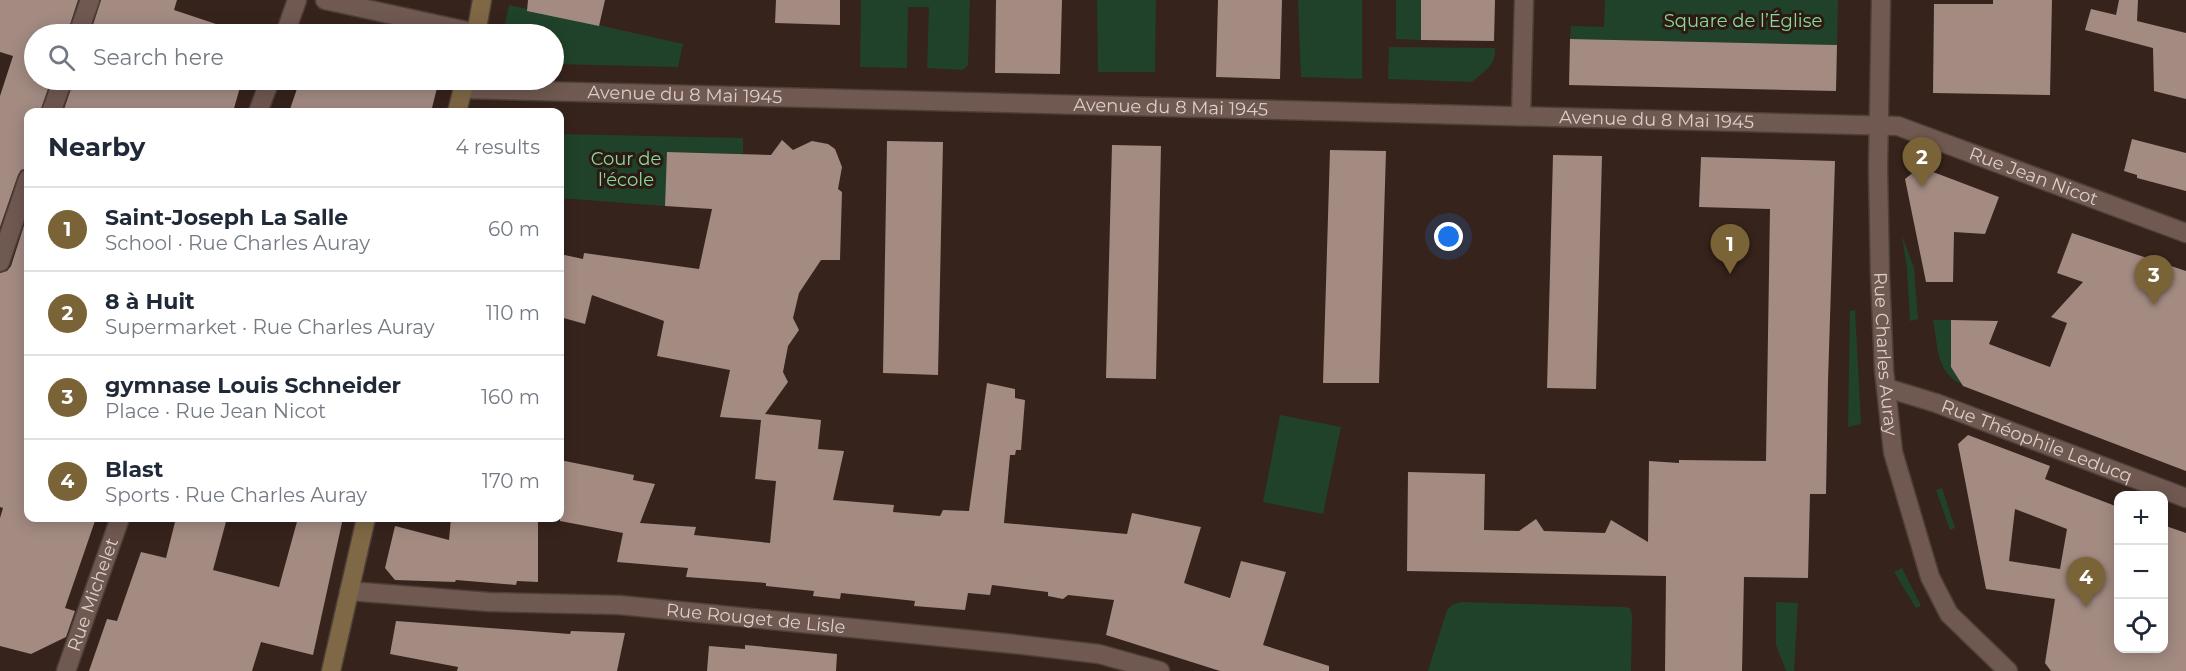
<!DOCTYPE html>
<meta charset="utf-8">
<style>
body{margin:0;font-family:Montserrat,sans-serif;background:#f2f2f3;color:#1f2937}
.controls{position:absolute;right:18px;bottom:18px;display:grid;overflow:hidden;border-radius:12px;box-shadow:0 3px 15px #0003}
.controls button{width:54px;height:54px;display:grid;place-items:center;padding:0;border:0;border-bottom:2px solid #e0e1e3;background:#fff;color:#1f2937;font:30px sans-serif}
.you{position:absolute;left:1449px;top:237px;width:21px;height:21px;margin:-15px;border:4px solid #fff;border-radius:50%;background:#1a73e8;box-shadow:0 0 0 9px #1a73e833}
.badge{display:grid;place-items:center;width:39px;height:39px;border-radius:50%;background:#7a6437;color:#fff;font-size:20px;font-weight:700}
.pin{position:absolute;translate:-50% -50px;filter:drop-shadow(0 2px 3px #0008)}
.pin::after{content:'';position:absolute;top:32px;width:21px;height:18px;background:inherit;clip-path:polygon(0 0,100% 0,50% 100%)}
.list{margin:0;padding:0;list-style:none}
h2{display:flex;justify-content:space-between;align-items:center;height:78px;margin:0;padding:0 24px;font-size:26px}
h2 small{font-size:20px;font-weight:400;color:#747a83}
.list li{display:grid;grid-template-columns:39px 1fr auto;gap:18px;align-items:center;box-sizing:border-box;height:84px;padding:0 24px;border-top:2px solid #e0e1e3}
.list b{display:block;font-size:22px;white-space:nowrap}
.list p{margin:0;font-size:20px;white-space:nowrap;color:#747a83}
.list em{font-size:20px;font-style:normal;color:#747a83}
.icon{flex:none;width:33px;height:33px;fill:none;stroke:currentColor;stroke-width:2;stroke-linecap:round;stroke-linejoin:round}
.map{position:relative;flex:none;width:2186px;height:671px;overflow:hidden}
.search{position:absolute;background:#fff;box-shadow:0 3px 15px #0003;left:24px;top:24px;width:540px;height:66px;display:flex;align-items:center;gap:15px;box-sizing:border-box;padding:0 21px;border-radius:33px;color:#747a83;font-size:22px}
.panel{position:absolute;background:#fff;box-shadow:0 3px 15px #0003;left:24px;top:108px;width:540px;height:414px;border-radius:12px}
.map>svg:first-child{display:block}
.green{fill:#20422a}
.building{fill:#a38b82;fill-rule:evenodd}
.lines{fill:none;stroke-linecap:round;stroke-linejoin:round}
.street-casing{stroke:#4f3f39;stroke-width:21}
.secondary-casing{stroke:#4f3f39;stroke-width:21}
.street{stroke:#705951;stroke-width:18}
.secondary{stroke:#7f6846;stroke-width:18}
.labels{text-anchor:middle;dominant-baseline:central;stroke-width:6;stroke-linejoin:round;paint-order:stroke}
.park-label{font-size:18px;fill:#86da9d;stroke:#2c1a13}
.street-label{font-size:18px;fill:#dccfca;stroke:#2c1a13}
</style>
<div class="map">
<svg width="2186" height="671" viewBox="0 0 2186 671">
<rect width="100%" height="100%" fill="#36231c"/>
<path class="green" d="M 861,0 L 970,0 L 968,65 L 963,70 L 927,68 L 929,7 L 908,7 L 907,68 L 860,67 Z
M 1097,0 L 1156,0 L 1155,72 L 1098,72 Z
M 1298,0 L 1362,0 L 1362,79 L 1301,77 Z
M 1396,0 L 1421,0 L 1421,40 L 1396,39 Z
M 1605,0 L 1838,0 L 1837,45 L 1570,39 L 1571,26 L 1604,27 Z
M 509,5 L 683,44 L 678,67 L 554,64 L 554,34 L 503,34 Z
M 1389,47 L 1495,48 C 1496,66 1484,71 1472,82 L 1388,79 Z
M 560,134 L 743,138 L 743,154 L 668,152 L 665,206 L 560,198 Z
M 1902,235 L 1914,268 L 1918,319 L 1910,321 L 1907,268 Z
M 1855,310 L 1861,424 L 1848,427 L 1850,311 Z
M 1933,320 L 1951,320 L 1951,367 L 1962,384 C 1936,374 1938,345 1933,320 Z
M 1280,415 L 1341,427 L 1323,514 L 1263,502 Z
M 1942,488 L 1955,528 L 1950,530 L 1936,490 Z
M 1902,568 L 1921,606 L 1916,608 L 1894,572 Z
M 1461,602 L 1624,607 L 1630,608 L 1632,615 L 1631,671 L 1428,671 L 1447,610 L 1452,605 Z
M 1776,602 L 1798,603 L 1794,671 L 1786,671 L 1776,645 Z"/>
<path class="building" d="M 0,0 L 78,0 L 67,34 L 34,34 L 34,80 L 51,80 L 40,112 L 28,112 L 28,168 L 21,170 L 18,175 L 0,227 L 0,96 L 13,56 L 0,52 Z
M 101,0 L 177,0 L 174,10 L 234,30 L 234,34 L 90,34 Z
M 528,0 L 605,0 L 599,26 L 527,11 Z
M 776,0 L 840,0 L 840,25 L 775,23 Z
M 996,0 L 1062,0 L 1060,74 L 995,73 Z
M 1218,0 L 1282,0 L 1280,79 L 1216,77 Z
M 1421,0 L 1495,0 L 1494,41 L 1421,40 Z
M 1993,0 L 2052,0 L 2050,95 L 1933,93 L 1934,4 L 1993,4 Z
M 2119,0 L 2138,0 L 2137,21 L 2186,33 L 2186,99 L 2154,91 L 2153,48 L 2085,30 L 2091,9 L 2116,15 Z
M 1570,39 L 1837,45 L 1836,91 L 1569,85 Z
M 74,80 L 242,80 L 233,112 L 63,112 Z
M 300,80 L 439,80 L 431,112 L 289,112 Z
M 2132,139 L 2186,153 L 2186,191 L 2137,178 L 2137,175 L 2124,171 Z
M 782,140 L 793,150 L 812,141 L 828,144 L 835,149 L 842,167 L 838,189 L 842,192 L 840,260 L 821,260 L 799,293 L 793,318 L 799,330 L 788,346 L 783,372 L 788,382 L 765,414 L 821,420 L 818,449 L 844,451 L 833,500 L 894,505 L 893,512 L 940,516 L 943,510 L 969,511 L 987,383 L 1015,389 L 1015,398 L 1025,400 L 1021,450 L 1016,450 L 1015,455 L 1010,455 L 1004,523 L 1127,534 L 1132,513 L 1201,527 L 1184,583 L 1230,598 L 1241,561 L 1286,572 L 1263,645 L 1329,666 L 1329,671 L 1220,671 L 1122,640 L 1106,635 L 1114,600 L 1068,595 L 1063,599 L 1048,596 L 1048,592 L 992,585 L 990,595 L 968,593 L 965,610 L 914,606 L 915,601 L 841,593 L 840,599 L 813,596 L 814,591 L 766,586 L 766,583 L 686,577 L 688,568 L 617,562 L 623,533 L 560,521 L 560,460 L 634,475 L 633,480 L 655,484 L 640,523 L 696,527 L 694,535 L 770,543 L 776,481 L 755,479 L 761,420 L 720,417 L 730,370 L 657,356 L 664,321 L 592,295 L 585,324 L 560,317 L 560,254 L 583,259 L 584,253 L 699,269 L 712,209 L 665,206 L 667,152 L 771,155 Z
M 887,141 L 943,142 L 938,375 L 883,373 Z
M 1112,145 L 1161,146 L 1156,379 L 1106,378 Z
M 1330,150 L 1386,151 L 1379,383 L 1323,383 Z
M 1553,155 L 1602,156 L 1596,389 L 1547,388 Z
M 1701,157 L 1835,161 L 1828,381 L 1826,494 L 1810,494 L 1808,578 L 1744,577 L 1742,671 L 1665,671 L 1666,576 L 1407,571 L 1408,472 L 1485,474 L 1484,530 L 1519,531 L 1536,519 L 1544,531 L 1605,533 L 1611,520 L 1648,542 L 1649,461 L 1679,463 L 1679,460 L 1766,461 L 1770,209 L 1699,207 Z
M 1920,167 L 1999,197 L 1985,234 L 1954,232 L 1953,282 L 1926,282 L 1905,179 Z
M 28,213 L 28,434 L 24,448 L 28,450 L 28,518 L 96,518 L 65,608 L 75,611 L 66,637 L 31,654 L 0,646 L 0,518 L 3,508 L 0,507 L 0,273 L 7,271 L 11,266 Z
M 2072,233 L 2186,271 L 2186,471 L 1963,386 L 1951,367 L 1951,320 L 1998,321 L 1989,344 L 2050,367 L 2067,323 L 2051,317 L 2083,282 L 2057,273 Z
M 1968,435 L 2050,466 L 2045,479 L 2118,507 L 2118,648 L 2163,648 L 2163,525 L 2186,533 L 2186,671 L 2051,671 L 2045,663 L 2055,599 L 1986,589 L 1958,444 ZM 2015,509 L 2067,529 L 2060,569 L 2009,561 Z
M 176,518 L 227,518 L 213,570 L 279,587 L 298,518 L 343,518 L 313,655 L 261,642 L 252,671 L 89,671 L 107,619 L 117,621 L 141,552 L 166,558 Z
M 451,518 L 538,518 L 538,582 L 517,581 L 516,585 L 456,580 L 455,582 L 395,580 L 385,568 L 395,526 L 449,540 Z
M 396,621 L 570,634 L 571,631 L 625,633 L 617,671 L 457,671 L 458,667 L 390,654 Z
M 745,645 L 837,654 L 836,671 L 707,671 L 709,646 L 745,649 Z"/>
<g class="lines">
<defs>
<g id="street">
<path d="M 325,0 L 476,33"/>
<path id="s1" d="M 1881,0 L 1878,167 L 1880,274 L 1884,370 L 1893,452 L 1930,577 L 1949,614 L 2008,671"/>
<path d="M 78,34 L 90,0"/>
<path d="M 285,34 L 297,0"/>
<path id="s2" d="M 463,89 L 1898,126 L 2186,233"/>
<path d="M 51,112 L 63,80"/>
<path d="M 258,112 L 270,80"/>
<path d="M 1521,116 L 1524,0"/>
<path d="M 0,262 L 28,179"/>
<path id="s3" d="M 1887,388 L 1936,403 L 2186,498"/>
<path id="s4" d="M 349,591 L 489,602 L 619,605 L 1014,644 L 1099,654 L 1160,671"/>
<path id="s5" d="M 66,671 L 120,518"/>
</g>
<path id="secondary" d="M 476,34 L 482,0
M 457,112 L 465,80
M 331,671 L 366,518"/>
</defs>
<use href="#street" class="street-casing"/>
<use href="#secondary" class="secondary-casing"/>
<use href="#street" class="street"/>
<use href="#secondary" class="secondary"/>
</g>
<g class="labels">
<g class="park-label">
<text x="1743" y="21">Square de l’Église</text>
<text x="626" y="159">Cour de<tspan x="626" dy="21">l'école</tspan></text>
</g>
<g class="street-label">
<text stroke="none"><textPath href="#s2" startOffset="222">Avenue du 8 Mai 1945</textPath></text>
<text stroke="none"><textPath href="#s2" startOffset="708">Avenue du 8 Mai 1945</textPath></text>
<text stroke="none"><textPath href="#s2" startOffset="1194">Avenue du 8 Mai 1945</textPath></text>
<text stroke="none"><textPath href="#s2" startOffset="1580">Rue Jean Nicot</textPath></text>
<text stroke="none"><textPath href="#s1" startOffset="354">Rue Charles Auray</textPath></text>
<text stroke="none"><textPath href="#s3" startOffset="159">Rue Théophile Leducq</textPath></text>
<text stroke="none"><textPath href="#s5" startOffset="81">Rue Michelet</textPath></text>
<text stroke="none"><textPath href="#s4" startOffset="408">Rue Rouget de Lisle</textPath></text>
</g>
</g>
</svg>
<div class="controls">
<button>+</button>
<button>−</button>
<button><svg class="icon" aria-label="locate" viewBox="0 0 24 24"><circle cx="12" cy="12" r="6"/><path d="M12 2v4M12 18v4M2 12h4M18 12h4"/></svg></button>
</div>
<div class="you"></div>
<div class="pin badge" style="left:1730px;top:274px">1</div>
<div class="pin badge" style="left:1922px;top:187px">2</div>
<div class="pin badge" style="left:2154px;top:305px">3</div>
<div class="pin badge" style="left:2086px;top:607px">4</div>
<div class="search"><svg class="icon" aria-label="search" viewBox="0 0 24 24"><circle cx="10" cy="10" r="6"/><path d="M15 15l6 6"/></svg>Search here</div>
<section class="panel">
<h2>Nearby<small>4 results</small></h2>
<ul class="list">
<li><span class="badge">1</span><div><b>Saint-Joseph La Salle</b><p>School · Rue Charles Auray</p></div><em>60 m</em></li>
<li><span class="badge">2</span><div><b>8 à Huit</b><p>Supermarket · Rue Charles Auray</p></div><em>110 m</em></li>
<li><span class="badge">3</span><div><b>gymnase Louis Schneider</b><p>Place · Rue Jean Nicot</p></div><em>160 m</em></li>
<li><span class="badge">4</span><div><b>Blast</b><p>Sports · Rue Charles Auray</p></div><em>170 m</em></li>
</ul>
</section>
</div>
